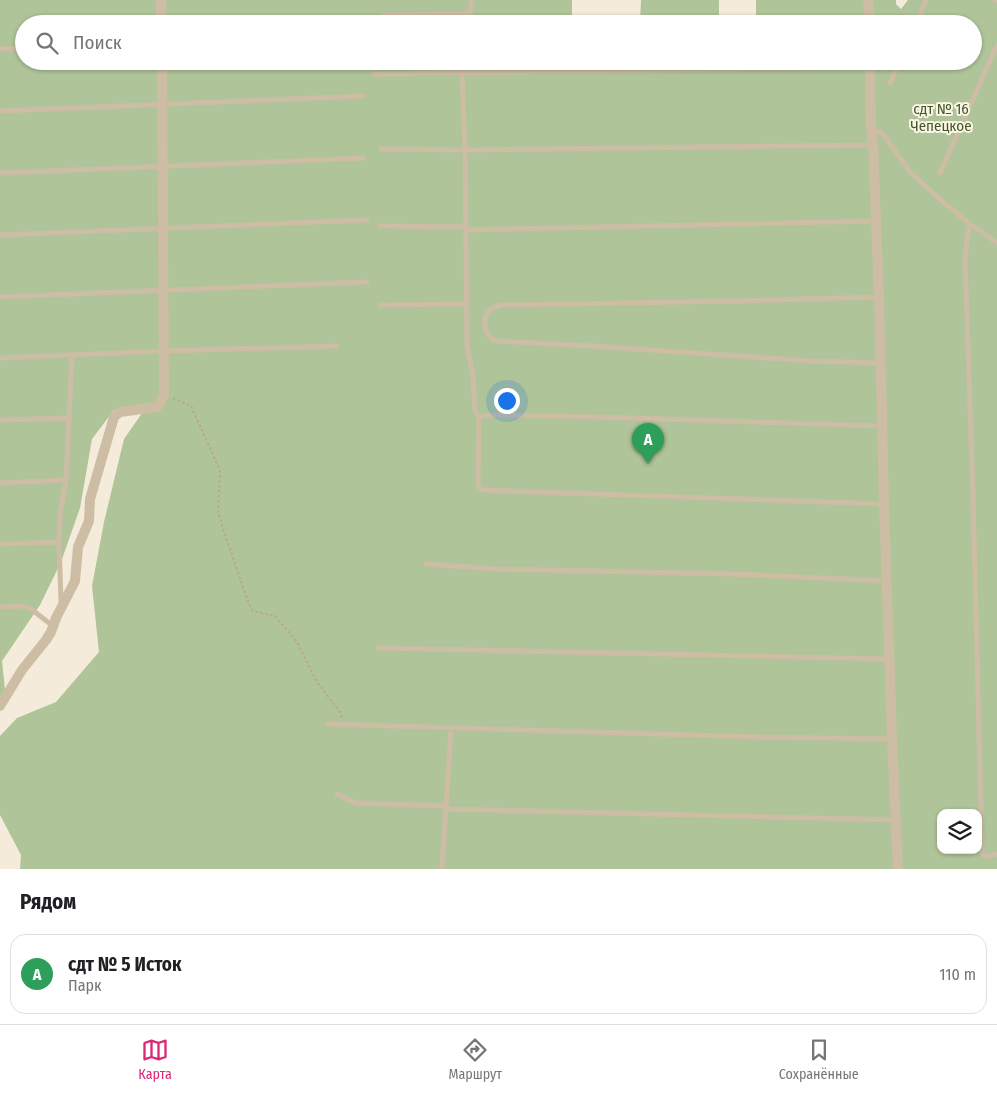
<!DOCTYPE html>
<html lang="ru">
<meta charset="utf-8">
<style>
body{margin:0;font-family:"Fira Sans Condensed",sans-serif;background:#f2f2f2;color:#202124}
.controls{position:absolute;right:15px;bottom:15px;display:grid;overflow:hidden;border-radius:10px;box-shadow:0 1px 4px #0004}
.controls button{width:45px;height:45px;display:grid;place-items:center;padding:0;border:0;border-bottom:1px solid #e0e0e0;background:#fff;color:#202124;font:25px sans-serif}
.you{position:absolute;left:506px;top:400px;width:18px;height:18px;margin:-12px;border:4px solid #fff;border-radius:50%;background:#1a73e8;box-shadow:0 0 0 8px #1a73e833}
.badge{display:grid;place-items:center;width:32px;height:32px;border-radius:50%;background:#db2777;color:#fff;font-size:16px;font-weight:700}
.pin{position:absolute;translate:-50% -41px;filter:drop-shadow(0 1px 2px #0008)}
.pin::after{content:'';position:absolute;top:26px;width:18px;height:15px;background:inherit;clip-path:polygon(0 0,100% 0,50% 100%)}
.list{margin:0;padding:0;list-style:none}
h2{display:flex;justify-content:space-between;align-items:center;height:65px;margin:0;padding:0 20px;font-size:21px}
h2 small{font-size:16px;font-weight:400;color:#757577}
.list li{display:grid;grid-template-columns:32px 1fr auto;gap:15px;align-items:center;box-sizing:border-box;height:80px;margin:0 10px 10px;padding:0 10px;border:1px solid #e0e0e0;border-radius:15px}
.list b{display:block;font-size:19px;white-space:nowrap}
.list p{margin:0;font-size:16px;white-space:nowrap;color:#757577}
.list em{font-size:16px;font-style:normal;color:#757577}
.icon{flex:none;width:28px;height:28px;fill:none;stroke:currentColor;stroke-width:2;stroke-linecap:round;stroke-linejoin:round}
.map{position:relative;flex:none;width:997px;height:869px;overflow:hidden}
.search{position:absolute;background:#fff;box-shadow:0 1px 4px #0004;left:15px;right:15px;top:15px;height:55px;display:flex;align-items:center;gap:12px;box-sizing:border-box;padding:0 18px;border-radius:28px;color:#757577;font-size:19px}
.sheet{height:155px;background:#fff}
nav{display:flex;justify-content:space-around;align-items:center;box-sizing:border-box;height:70px;border-top:1px solid #e0e0e0;background:#fff;font-size:14px;color:#757577}
nav a{display:grid;justify-items:center;gap:2px}
nav .on{color:#db2777}
.map>svg:first-child{display:block}
.green{fill:#afc498;fill-rule:evenodd}
.lines{fill:none;stroke-linecap:round;stroke-linejoin:round}
.path{stroke:#b9a78e;stroke-width:2;stroke-dasharray:2.5 2.5;stroke-linecap:butt}
.service{stroke:#cdbda4;stroke-width:5}
.minor{stroke:#cdbda4;stroke-width:10}
.labels{text-anchor:middle;dominant-baseline:central;stroke-width:4;stroke-linejoin:round;paint-order:stroke}
.park-label{font-size:15px;fill:#3f5828;stroke:#fbf5e6}
</style>
<div class="map">
<svg width="997" height="869" viewBox="0 0 997 869">
<rect width="100%" height="100%" fill="#f4ebda"/>
<path class="green" d="M 0,0 L 572,0 L 572,24 L 24,24 L 24,61 L 973,61 L 973,24 L 726,24 L 756,21 L 756,0 L 896,0 L 896,4 L 901,9 L 908,0 L 997,0 L 997,869 L 20,869 L 21,855 L 0,815 L 0,736 L 17,718 L 56,702 L 99,652 L 92,586 L 104,522 L 124,439 L 147,406 L 114,410 L 92,439 L 80,508 L 61,562 L 40,605 L 2,661 L 5,690 L 0,697 ZM 941,813 L 978,813 L 978,850 L 941,850 Z
M 641,0 L 719,0 L 719,24 L 597,24 L 640,23 Z"/>
<g class="lines">
<path class="path" d="M 173,398 L 191,406 L 220,470 L 218,513 L 222,523 L 222,526 L 247,599 L 253,611 L 275,616 L 297,642 L 317,682 L 340,712 L 342,718"/>
<path class="service" d="M 995,0 L 997,1
M 383,15 L 470,14
M 468,24 L 472,0
M 676,24 L 870,20
M 916,24 L 926,0
M 0,49 L 24,48
M 464,61 L 462,73 L 465,150 L 467,345 L 473,376 L 475,411 L 479,417 L 478,487 L 482,490 L 884,504
M 374,74 L 870,67
M 890,83 L 900,61
M 0,111 L 363,96
M 872,128 L 883,134 L 910,172 L 943,202 L 969,223 L 997,243
M 381,149 L 465,150 L 873,145
M 0,173 L 363,158
M 940,173 L 997,45
M 969,223 L 965,260 L 966,286 L 973,496 L 982,852 C 985,859 991,856 997,854
M 380,226 L 467,227
M 467,230 L 876,221
M 0,235 L 367,220
M 0,297 L 367,282
M 879,297 L 737,301 L 501,305 C 497,306 493,307 490,310 C 481,319 484,336 496,341 L 592,346 L 811,361 L 881,363
M 380,305 L 467,304
M 0,358 L 163,351 L 337,346
M 479,417 L 490,415 L 598,417 L 882,426
M 0,420 L 69,418
M 0,483 L 66,480
M 59,542 L 61,601
M 0,544 L 59,542 L 60,515 L 66,480 L 72,355
M 426,564 L 497,569 L 734,574 L 887,581
M 0,607 L 24,606 L 31,609 L 53,626
M 379,648 L 890,659
M 328,724 L 758,737 L 892,739
M 337,794 L 355,803 L 446,806
M 445,809 L 896,820
M 442,869 L 451,728"/>
<path class="minor" d="M 161,0 L 161,24
M 868,0 L 870,24
M 870,61 L 871,128 L 873,145 L 879,297 L 884,504 L 892,739 L 898,869
M 0,706 L 22,670 L 46,640 L 51,632 L 56,618 L 75,581 L 78,547 L 89,521 L 90,499 L 114,417 L 120,412 L 156,407 L 159,405 L 164,395 L 162,61"/>
</g>
<g class="labels">
<g class="park-label">
<text x="941" y="109">сдт № 16<tspan x="941" dy="17">Чепецкое</tspan></text>
</g>
</g>
</svg>
<div class="controls">
<button><svg class="icon" aria-label="layers" viewBox="0 0 24 24"><path d="M12 4l9 5-9 5-9-5zM3 14l9 5 9-5"/></svg></button>
</div>
<div class="you"></div>
<div class="pin badge" style="left:648px;top:464px;background:#2e9e5b">A</div>
<div class="search"><svg class="icon" aria-label="search" viewBox="0 0 24 24"><circle cx="10" cy="10" r="6"/><path d="M15 15l6 6"/></svg>Поиск</div>
</div>
<section class="sheet">
<h2>Рядом<small></small></h2>
<ul class="list">
<li><span class="badge" style="background:#2e9e5b">A</span><div><b>сдт № 5 Исток</b><p>Парк</p></div><em>110 m</em></li>
</ul>
</section>
<nav>
<a class="on"><svg class="icon" aria-label="map" viewBox="0 0 24 24"><path d="M3 6l6-2 6 2 6-2v14l-6 2-6-2-6 2zM9 4v14M15 6v14"/></svg>Карта</a>
<a><svg class="icon" aria-label="directions" viewBox="0 0 24 24"><path d="M12 3l9 9-9 9-9-9zM9 14v-3h6M13 9l2 2-2 2"/></svg>Маршрут</a>
<a><svg class="icon" aria-label="saved" viewBox="0 0 24 24"><path d="M7 4h10v16l-5-4-5 4z"/></svg>Сохранённые</a>
</nav>
